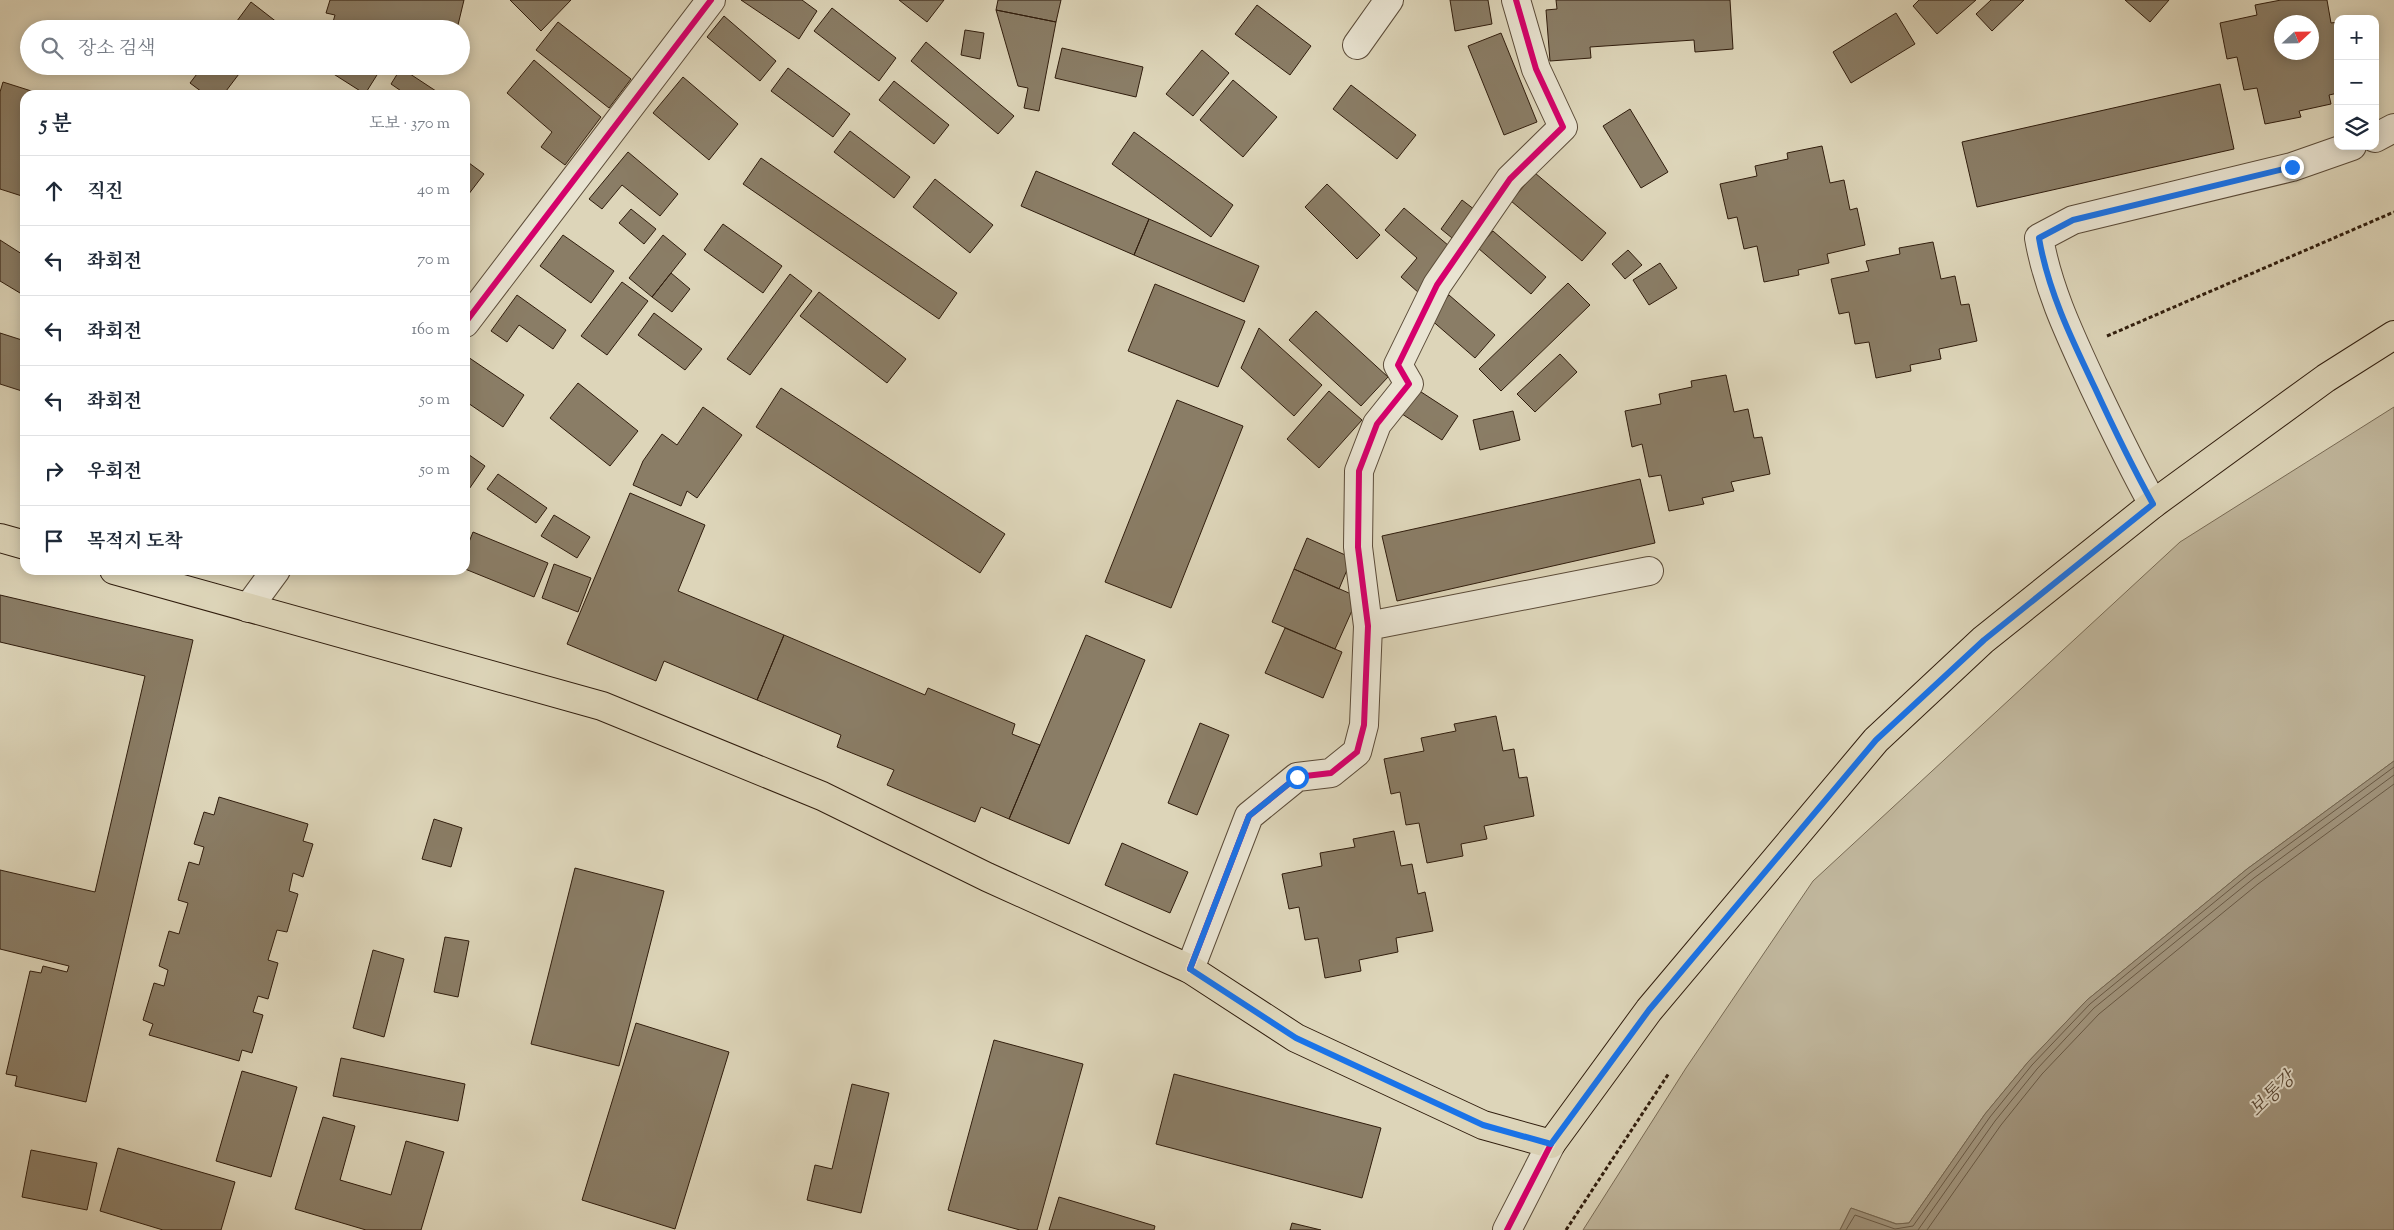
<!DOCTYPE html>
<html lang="ko">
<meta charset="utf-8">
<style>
body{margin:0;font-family:"Sorts Mill Goudy","Noto Serif KR",serif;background:#f6f6f7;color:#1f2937}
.controls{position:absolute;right:15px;top:15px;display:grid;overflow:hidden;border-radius:10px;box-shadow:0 2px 12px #0003}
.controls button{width:45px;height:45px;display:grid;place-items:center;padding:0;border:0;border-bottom:1px solid #e0e1e3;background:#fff;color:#1f2937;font:25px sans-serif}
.compass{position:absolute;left:2274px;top:15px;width:45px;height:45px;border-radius:50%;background:#fff;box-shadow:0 2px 12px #0003;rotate:68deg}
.stop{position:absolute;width:15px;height:15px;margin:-11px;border:4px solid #1a73e8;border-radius:50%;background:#fff}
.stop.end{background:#1a73e8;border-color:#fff;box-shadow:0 1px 5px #0008}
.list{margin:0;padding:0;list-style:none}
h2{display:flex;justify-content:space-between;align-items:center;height:65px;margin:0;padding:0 20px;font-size:21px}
h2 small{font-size:16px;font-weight:400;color:#747a83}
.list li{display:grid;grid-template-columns:32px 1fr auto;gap:15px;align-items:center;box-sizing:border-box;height:70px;padding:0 20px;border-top:1px solid #e0e1e3}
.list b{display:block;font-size:19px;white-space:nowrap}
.list em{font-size:16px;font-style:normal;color:#747a83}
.icon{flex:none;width:28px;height:28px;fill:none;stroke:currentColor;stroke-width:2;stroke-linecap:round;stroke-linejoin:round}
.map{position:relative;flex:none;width:2394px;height:1230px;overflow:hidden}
.search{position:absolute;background:#fff;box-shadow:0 2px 12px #0003;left:20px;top:20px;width:450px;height:55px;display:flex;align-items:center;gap:12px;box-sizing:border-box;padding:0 18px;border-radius:28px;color:#747a83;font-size:19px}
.panel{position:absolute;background:#fff;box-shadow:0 2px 12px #0003;left:20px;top:90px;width:450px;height:485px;border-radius:15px}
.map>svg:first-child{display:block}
.green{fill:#c0b69c;stroke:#786a54}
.water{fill:#a2967f;stroke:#746651}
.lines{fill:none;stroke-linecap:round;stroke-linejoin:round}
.shore{stroke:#695a46;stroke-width:1}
.building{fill:#8a7d66;stroke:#301d0d;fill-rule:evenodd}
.minor-casing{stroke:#5b4b38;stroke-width:30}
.major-casing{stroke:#301d0d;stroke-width:30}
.path{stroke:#301d0d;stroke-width:3;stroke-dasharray:4 2.5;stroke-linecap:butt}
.minor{stroke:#e9e4d2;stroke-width:28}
.major{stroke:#ddd5b9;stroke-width:28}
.cycleway-casing{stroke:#e9e4d2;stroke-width:9}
.cycleway{stroke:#d6006c;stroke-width:6}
.route{stroke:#1a73e8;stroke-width:6}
.labels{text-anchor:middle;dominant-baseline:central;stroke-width:4;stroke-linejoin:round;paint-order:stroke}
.water-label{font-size:19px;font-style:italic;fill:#584735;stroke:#e9e4d2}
</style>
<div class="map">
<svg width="2394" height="1230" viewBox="0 0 2394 1230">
<rect width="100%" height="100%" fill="#ddd5b9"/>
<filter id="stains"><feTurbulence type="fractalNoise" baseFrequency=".004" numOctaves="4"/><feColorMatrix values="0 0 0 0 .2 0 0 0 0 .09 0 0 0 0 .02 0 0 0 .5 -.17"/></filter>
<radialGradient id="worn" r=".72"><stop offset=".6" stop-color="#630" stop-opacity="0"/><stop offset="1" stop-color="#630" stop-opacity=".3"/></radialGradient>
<path class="green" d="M 2394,407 L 2394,761 L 2247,869 L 2087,1000 L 2028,1062 L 1985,1114 L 1909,1223 L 1897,1224 L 1851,1208 L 1840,1230 L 1583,1230 L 1686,1068 L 1813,881 L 2180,542 Z"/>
<path class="water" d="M 2394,761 L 2394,1230 L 1840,1230 L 1851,1208 L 1896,1224 L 1909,1223 L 1985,1114 L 2028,1062 L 2087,1000 L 2247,869 Z"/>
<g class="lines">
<path class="shore" d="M 1846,1230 L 1855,1215 L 1895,1229 L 1913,1226 L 1990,1117 L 2032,1065 L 2090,1004 L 2250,873 L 2394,767
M 1918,1230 L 1995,1121 L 2037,1069 L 2094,1008 L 2254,878 L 2394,775
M 1927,1230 L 2001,1125 L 2042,1074 L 2099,1014 L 2258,884 L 2394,784"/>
</g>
<path class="building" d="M 330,0 L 464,0 L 457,29 L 331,29 L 335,15 L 326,13 Z
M 510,0 L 571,0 L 541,31 Z
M 741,0 L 802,0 L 817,11 L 799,39 Z
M 899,0 L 944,0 L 927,22 Z
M 998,0 L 1061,0 L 1056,22 L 996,10 Z
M 1450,0 L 1488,0 L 1492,24 L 1455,31 Z
M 1556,0 L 1730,0 L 1733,49 L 1695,52 L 1694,40 L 1590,47 L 1591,58 L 1550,61 L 1546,10 L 1557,9 Z
M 1919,0 L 1976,0 L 1937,34 L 1913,6 Z
M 1991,0 L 2024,0 L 1992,31 L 1976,14 Z
M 2125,0 L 2169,0 L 2150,22 Z
M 2281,0 L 2327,0 L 2331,23 L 2338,22 L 2338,93 L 2329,95 L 2331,104 L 2299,111 L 2301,117 L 2265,124 L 2257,88 L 2244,90 L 2237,57 L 2227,59 L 2220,23 L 2257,15 L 2255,5 ZM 2282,22 L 2312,22 L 2312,52 L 2282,52 Z
M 251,2 L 278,23 L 273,29 L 231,29 Z
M 1257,5 L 1311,46 L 1290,75 L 1235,34 Z
M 832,8 L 896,58 L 879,81 L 814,31 Z
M 996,10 L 1056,22 L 1039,111 L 1024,108 L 1028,88 L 1018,86 Z
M 1896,13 L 1915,44 L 1851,83 L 1833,52 Z
M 724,16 L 776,61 L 760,81 L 707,37 Z
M 558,22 L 631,79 L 609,108 L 536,50 Z
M 965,30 L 984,33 L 980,59 L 961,55 Z
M 1501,33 L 1537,122 L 1504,135 L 1468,46 Z
M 926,42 L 1014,116 L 998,134 L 911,61 Z
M 1062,48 L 1143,67 L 1136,97 L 1055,78 Z
M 1202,50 L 1229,73 L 1193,116 L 1166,94 Z
M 534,60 L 601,117 L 565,165 L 541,147 L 552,132 L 507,93 Z
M 203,66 L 245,66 L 223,95 L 206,95 L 190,83 Z
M 321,66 L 381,66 L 382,67 L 365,94 Z
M 401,68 L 439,93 L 438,95 L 407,95 L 391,84 Z
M 788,68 L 850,114 L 833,137 L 771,91 Z
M 683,77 L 738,124 L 709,160 L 653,113 Z
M 1233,80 L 1277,117 L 1243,157 L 1200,120 Z
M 894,81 L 949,125 L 934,144 L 879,100 Z
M 3,82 L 44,95 L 25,95 L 25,197 L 0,189 L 0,92 Z
M 2220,84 L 2234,149 L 1977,207 L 1962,142 Z
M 1351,85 L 1416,135 L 1397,159 L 1333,109 Z
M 1630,109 L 1668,172 L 1641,188 L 1603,126 Z
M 850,131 L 910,177 L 894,198 L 834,152 Z
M 1134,132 L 1233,205 L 1211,237 L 1112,164 Z
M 1822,146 L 1830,183 L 1844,180 L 1850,210 L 1857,208 L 1865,245 L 1827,254 L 1829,263 L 1798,270 L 1799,275 L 1764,282 L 1757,246 L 1744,249 L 1737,217 L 1728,219 L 1720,184 L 1757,176 L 1755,166 L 1788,159 L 1787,153 Z
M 628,152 L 678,194 L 660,216 L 622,185 L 602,209 L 589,199 Z
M 761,158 L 957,293 L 939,319 L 743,184 Z
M 465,160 L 484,174 L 465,199 Z
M 1036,171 L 1149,219 L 1134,255 L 1021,206 Z
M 1535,173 L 1606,233 L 1582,261 L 1511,201 Z
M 935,179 L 993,225 L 970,253 L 913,207 Z
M 1327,184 L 1380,235 L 1357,259 L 1305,207 Z
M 1462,200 L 1479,213 L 1457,242 L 1441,229 Z
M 1404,208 L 1455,251 L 1419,293 L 1401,277 L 1417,258 L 1385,230 Z
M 631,209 L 656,229 L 644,244 L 619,223 Z
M 1149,219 L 1259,266 L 1244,302 L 1134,255 Z
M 723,224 L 782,266 L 763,293 L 704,250 Z
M 1493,231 L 1546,277 L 1531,294 L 1478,248 Z
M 563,235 L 614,271 L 591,303 L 540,266 Z
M 663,235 L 686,254 L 652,297 L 629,278 Z
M 0,240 L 25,256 L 25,296 L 0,281 Z
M 1933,242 L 1941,279 L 1955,276 L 1961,305 L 1969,304 L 1977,341 L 1939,349 L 1941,359 L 1910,365 L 1911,371 L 1876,378 L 1869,342 L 1855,344 L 1849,312 L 1839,314 L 1831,279 L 1869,271 L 1866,261 L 1900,254 L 1899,248 Z
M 1628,250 L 1642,265 L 1625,279 L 1612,264 Z
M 1660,263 L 1677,288 L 1649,305 L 1633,280 Z
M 671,273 L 690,289 L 672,312 L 652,297 Z
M 790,274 L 812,291 L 750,375 L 727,359 Z
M 622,282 L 648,301 L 607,355 L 581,336 Z
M 1568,283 L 1590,305 L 1501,391 L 1479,369 Z
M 1155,284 L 1245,321 L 1218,387 L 1128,351 Z
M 819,292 L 906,359 L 887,383 L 800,316 Z
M 517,295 L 566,330 L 553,349 L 519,325 L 507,342 L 491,331 Z
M 1449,295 L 1495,335 L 1475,358 L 1429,318 Z
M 1316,311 L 1388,377 L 1361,406 L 1289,340 Z
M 654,313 L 702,349 L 685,370 L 638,335 Z
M 1259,328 L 1322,385 L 1294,416 L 1241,368 Z
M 0,333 L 25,341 L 25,392 L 0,384 Z
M 1560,354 L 1577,372 L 1535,412 L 1517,394 Z
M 468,357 L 524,395 L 503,427 L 465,401 L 465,361 Z
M 1726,375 L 1734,412 L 1748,409 L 1754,438 L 1762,437 L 1770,474 L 1731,482 L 1734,491 L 1702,498 L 1704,504 L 1669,511 L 1661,475 L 1649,477 L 1642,444 L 1632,447 L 1625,411 L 1661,404 L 1659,394 L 1692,387 L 1691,381 Z
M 578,383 L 638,431 L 610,466 L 550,418 Z
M 781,388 L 1005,534 L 980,573 L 756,427 Z
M 1415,388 L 1458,416 L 1442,440 L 1399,412 Z
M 1329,391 L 1362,420 L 1319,468 L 1287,439 Z
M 1177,400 L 1243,426 L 1171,608 L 1105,582 Z
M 703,407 L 742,435 L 697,498 L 687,491 L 681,506 L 633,485 L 643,461 L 662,434 L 677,445 Z
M 1513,411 L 1520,440 L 1480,450 L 1473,420 Z
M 465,452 L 485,466 L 465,495 Z
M 498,474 L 547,508 L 536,523 L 487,489 Z
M 1640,479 L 1655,543 L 1397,601 L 1382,536 Z
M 630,493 L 705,525 L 678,591 L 784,635 L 757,700 L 664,661 L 656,681 L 567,644 Z
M 554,515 L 590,537 L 577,558 L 541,536 Z
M 473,532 L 548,563 L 534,597 L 465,569 L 465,552 Z
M 1307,538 L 1352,558 L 1339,589 L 1294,569 Z
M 554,564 L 591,578 L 578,612 L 542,598 Z
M 1294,569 L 1358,597 L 1335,649 L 1272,622 Z
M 0,595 L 193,640 L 86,1102 L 15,1086 L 17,1076 L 6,1074 L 30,971 L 41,973 L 43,966 L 67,972 L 69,966 L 0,949 L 0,870 L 95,892 L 145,676 L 0,642 Z
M 1285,628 L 1342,652 L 1323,698 L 1265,673 Z
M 784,635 L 925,695 L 928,688 L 1015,724 L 1012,734 L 1040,745 L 1009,819 L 981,807 L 975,822 L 887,785 L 894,770 L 837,747 L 841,735 L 757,700 Z
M 1086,635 L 1145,660 L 1069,844 L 1009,819 Z
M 1496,716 L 1503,751 L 1514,749 L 1519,778 L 1527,777 L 1534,816 L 1484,826 L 1487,839 L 1461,844 L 1463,856 L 1427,863 L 1419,823 L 1406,825 L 1400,792 L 1391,794 L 1384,759 L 1424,751 L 1421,738 L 1456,731 L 1454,724 Z
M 1200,723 L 1229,735 L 1197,815 L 1168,803 Z
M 219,797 L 308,824 L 303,841 L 313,844 L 303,877 L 293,873 L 289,891 L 298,894 L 287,932 L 277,930 L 268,960 L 278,963 L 268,999 L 258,996 L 253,1012 L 263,1015 L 252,1053 L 242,1050 L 239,1061 L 149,1035 L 153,1024 L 143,1020 L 154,983 L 164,986 L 168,970 L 159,966 L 169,931 L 179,934 L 188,903 L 178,900 L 189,862 L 199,865 L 204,847 L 194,844 L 204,812 L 214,815 Z
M 434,819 L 462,828 L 451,867 L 422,859 Z
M 1394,831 L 1401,866 L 1412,864 L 1418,894 L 1425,892 L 1433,931 L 1396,938 L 1398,952 L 1359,960 L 1361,971 L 1325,978 L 1318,938 L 1305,940 L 1299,907 L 1289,909 L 1282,874 L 1322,866 L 1320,853 L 1355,847 L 1353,839 Z
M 1122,843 L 1188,872 L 1170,913 L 1105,885 Z
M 575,868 L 664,891 L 619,1066 L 531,1044 Z
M 445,937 L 469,941 L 458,997 L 434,992 Z
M 373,950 L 404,959 L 384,1037 L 353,1028 Z
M 636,1023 L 729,1052 L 675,1229 L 582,1200 Z
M 994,1040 L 1083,1064 L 1037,1230 L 1020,1230 L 948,1210 Z
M 341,1058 L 465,1084 L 458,1121 L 333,1096 Z
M 242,1071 L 297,1087 L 271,1177 L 216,1161 Z
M 1174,1074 L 1381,1128 L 1362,1198 L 1156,1144 Z
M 852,1084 L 889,1093 L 861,1213 L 807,1200 L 815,1165 L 832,1169 Z
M 323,1117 L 355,1126 L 340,1180 L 391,1195 L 406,1141 L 444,1152 L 421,1230 L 366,1230 L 295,1209 Z
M 118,1148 L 235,1182 L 221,1230 L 163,1230 L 100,1211 Z
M 31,1150 L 97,1163 L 87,1210 L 22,1197 Z
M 1059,1197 L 1155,1226 L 1154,1230 L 1049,1230 Z
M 1292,1223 L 1321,1230 L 1290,1230 Z"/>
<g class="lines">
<defs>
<path id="minor" d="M 1357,45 L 1389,0
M 2375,138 L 2394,128
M 465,323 L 711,0
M 2153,504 C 2131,465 2112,425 2093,385 C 2071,337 2048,290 2039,238 L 2073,220 L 2292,167 L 2352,146
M 248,608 L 276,570
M 1368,626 L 1649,571
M 1190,969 L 1249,816 L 1297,777 L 1331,773 L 1357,752 L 1364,725 L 1368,626 L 1358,547 L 1359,471 L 1377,424 L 1409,384 L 1398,365 L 1437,285 L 1510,179 L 1563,127 L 1536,69 L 1516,0
M 1507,1230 L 1551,1144"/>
<path id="major" d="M 0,538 L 25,545
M 114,570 L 602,706 L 822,796 L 987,877 L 1190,969 L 1296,1038 L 1483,1125 L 1551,1144 L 1649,1010 L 1876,740 L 1983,640 L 2153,504 L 2326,378 L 2394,335"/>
</defs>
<use href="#minor" class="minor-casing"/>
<use href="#major" class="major-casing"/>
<path class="path" d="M 2107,336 L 2394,212
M 1566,1230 L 1669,1073"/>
<use href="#minor" class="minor"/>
<use href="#major" class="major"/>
<defs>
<path id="cycleway" d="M 465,323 L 711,0
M 1190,969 L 1249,816 L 1297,777 L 1331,773 L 1357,752 L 1364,725 L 1368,626 L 1358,547 L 1359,471 L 1377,424 L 1409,384 L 1398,365 L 1437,285 L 1510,179 L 1563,127 L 1536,69 L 1516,0
M 1507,1230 L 1551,1144"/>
</defs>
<use href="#cycleway" class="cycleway-casing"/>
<use href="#cycleway" class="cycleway"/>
</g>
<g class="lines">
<path class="route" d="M 1297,777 L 1249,816 L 1190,969 L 1296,1038 L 1483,1125 L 1551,1144 L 1649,1010 L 1876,740 L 1984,640 L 2153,504 C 2132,466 2113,427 2095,388 C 2072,340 2048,291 2039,238 L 2073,220 L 2292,167"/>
</g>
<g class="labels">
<g class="water-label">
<text transform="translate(2273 1095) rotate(-44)">보통강</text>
</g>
</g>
<rect width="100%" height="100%" filter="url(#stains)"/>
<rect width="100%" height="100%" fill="url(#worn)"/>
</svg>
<div class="controls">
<button>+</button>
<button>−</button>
<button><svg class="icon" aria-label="layers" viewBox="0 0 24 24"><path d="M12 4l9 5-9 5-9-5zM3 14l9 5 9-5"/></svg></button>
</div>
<svg class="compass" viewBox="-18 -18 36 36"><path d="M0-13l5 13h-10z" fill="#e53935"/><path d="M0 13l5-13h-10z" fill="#747a83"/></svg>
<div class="stop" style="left:1297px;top:777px"></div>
<div class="stop end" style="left:2292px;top:167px"></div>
<div class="search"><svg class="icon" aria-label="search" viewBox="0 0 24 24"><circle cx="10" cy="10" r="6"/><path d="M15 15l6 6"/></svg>장소 검색</div>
<section class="panel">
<h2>5 분<small>도보 · 370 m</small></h2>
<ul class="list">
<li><svg class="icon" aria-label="ahead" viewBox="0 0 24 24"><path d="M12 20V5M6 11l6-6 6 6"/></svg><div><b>직진</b></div><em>40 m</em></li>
<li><svg class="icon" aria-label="left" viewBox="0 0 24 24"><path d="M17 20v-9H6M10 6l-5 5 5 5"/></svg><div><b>좌회전</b></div><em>70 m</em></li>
<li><svg class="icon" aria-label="left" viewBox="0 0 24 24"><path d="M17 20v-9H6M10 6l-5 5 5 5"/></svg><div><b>좌회전</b></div><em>160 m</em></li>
<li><svg class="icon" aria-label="left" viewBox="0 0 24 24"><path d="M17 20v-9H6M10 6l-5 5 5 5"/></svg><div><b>좌회전</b></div><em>50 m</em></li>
<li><svg class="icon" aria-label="right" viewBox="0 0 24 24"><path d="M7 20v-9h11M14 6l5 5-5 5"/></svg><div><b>우회전</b></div><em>50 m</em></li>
<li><svg class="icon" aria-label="arrive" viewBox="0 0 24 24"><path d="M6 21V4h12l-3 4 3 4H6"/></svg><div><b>목적지 도착</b></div></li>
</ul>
</section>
</div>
